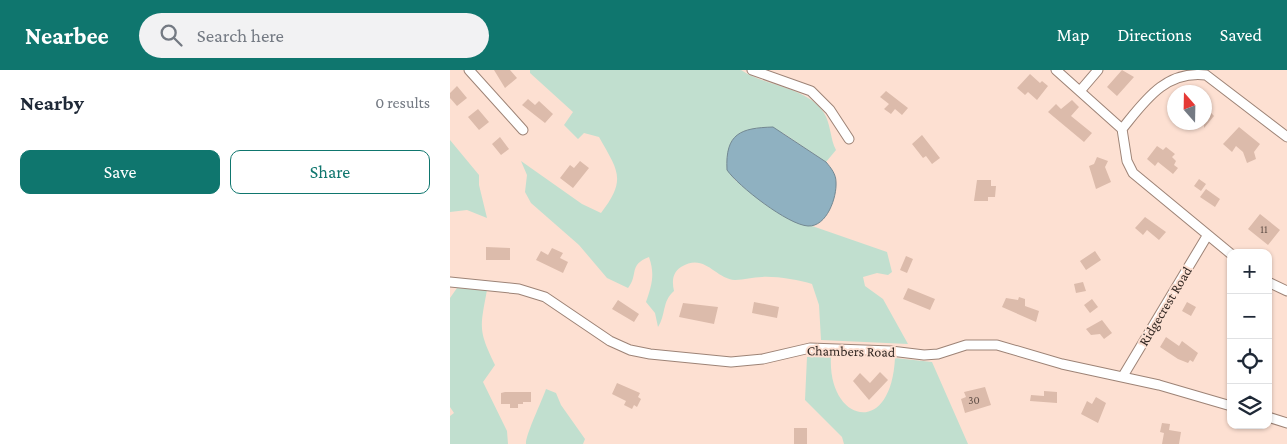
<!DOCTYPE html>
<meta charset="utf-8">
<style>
body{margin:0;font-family:"Crimson Pro",serif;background:#f2f2f3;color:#1f2937}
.controls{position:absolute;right:15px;bottom:15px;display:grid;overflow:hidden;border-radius:10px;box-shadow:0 1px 4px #0004}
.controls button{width:45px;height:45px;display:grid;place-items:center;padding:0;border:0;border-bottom:1px solid #e0e1e3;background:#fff;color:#1f2937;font:25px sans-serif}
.compass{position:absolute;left:717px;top:15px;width:45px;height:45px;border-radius:50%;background:#fff;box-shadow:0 1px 4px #0004;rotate:340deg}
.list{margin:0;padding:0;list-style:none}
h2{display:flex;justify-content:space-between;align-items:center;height:65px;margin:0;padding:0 20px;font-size:21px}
h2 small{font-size:16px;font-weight:400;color:#747a83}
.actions{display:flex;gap:10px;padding:15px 20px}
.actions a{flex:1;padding:11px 0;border:1px solid #0f766e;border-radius:10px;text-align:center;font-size:18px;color:#0f766e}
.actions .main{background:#0f766e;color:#fff}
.icon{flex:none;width:28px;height:28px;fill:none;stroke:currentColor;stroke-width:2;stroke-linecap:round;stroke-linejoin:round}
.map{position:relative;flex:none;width:837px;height:374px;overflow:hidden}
header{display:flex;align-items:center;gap:30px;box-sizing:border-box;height:70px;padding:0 25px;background:#0f766e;color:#fff}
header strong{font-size:24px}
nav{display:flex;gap:28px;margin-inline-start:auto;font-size:18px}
.search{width:350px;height:45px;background:#f2f2f3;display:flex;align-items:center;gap:12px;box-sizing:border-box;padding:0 18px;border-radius:28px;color:#747a83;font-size:19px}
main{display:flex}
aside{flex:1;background:#fff}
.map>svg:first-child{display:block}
.green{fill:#c1dfcf}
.water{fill:#8fb1c1;stroke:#738892}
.building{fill:#dcbbab}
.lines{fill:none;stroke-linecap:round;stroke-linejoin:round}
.minor-casing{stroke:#9d8376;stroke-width:11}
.minor{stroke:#fff;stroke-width:9}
.labels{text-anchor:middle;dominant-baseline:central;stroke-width:4;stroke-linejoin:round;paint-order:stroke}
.number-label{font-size:11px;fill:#5d4d45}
.street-label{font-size:14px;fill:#332823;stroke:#fde0d2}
</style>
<header>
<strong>Nearbee</strong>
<div class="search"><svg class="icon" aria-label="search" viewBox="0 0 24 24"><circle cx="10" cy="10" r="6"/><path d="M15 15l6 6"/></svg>Search here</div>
<nav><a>Map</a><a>Directions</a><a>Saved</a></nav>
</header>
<main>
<aside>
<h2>Nearby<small>0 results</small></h2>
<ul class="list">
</ul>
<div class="actions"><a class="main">Save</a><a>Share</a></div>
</aside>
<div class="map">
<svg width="837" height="374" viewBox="0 0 837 374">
<rect width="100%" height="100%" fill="#fde0d2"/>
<path class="green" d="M 80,0 L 291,0 C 316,17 356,16 374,43 C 381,54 380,69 386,80 L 376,92 L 333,63 L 284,109 L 316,135 L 342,149 L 437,182 L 442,202 L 438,205 L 427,203 L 413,207 L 415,216 L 433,229 L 458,274 L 371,270 L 369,235 L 362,214 C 349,210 325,206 312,207 C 303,207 294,210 285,210 C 265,209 255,182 231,197 C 222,203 222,212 224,221 C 212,231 216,245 208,257 L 205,243 L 196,232 C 202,215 205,204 199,187 C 178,195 189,204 178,218 L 157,208 L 129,175 L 81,133 L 75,122 L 77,105 L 71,91 L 132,134 L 151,143 C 177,109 168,101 149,67 L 134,63 L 128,69 L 114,55 L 123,42 L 80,3 Z
M 0,70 L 29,105 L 29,115 L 37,148 L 17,140 L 0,142 Z
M 7,218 L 37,220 C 30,258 28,260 45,295 L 33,312 L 57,361 L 58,374 L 0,374 L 0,346 L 4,343 L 0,337 L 0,228 Z
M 381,286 C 377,352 441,369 445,288 L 482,292 L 518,374 L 394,374 L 392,367 L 355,330 L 357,287 Z
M 96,319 L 106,323 L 111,335 L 135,369 L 133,374 L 76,374 C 75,366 92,331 96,319 Z"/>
<path class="water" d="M 323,57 L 376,92 C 381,98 386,104 386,112 C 387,127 377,157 358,156 C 338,155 288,116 277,100 C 275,63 291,58 323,57 Z"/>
<path class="building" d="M 44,0 L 60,0 L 67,8 L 55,18 Z
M 672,0 L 684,7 L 667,26 L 657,17 Z
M 580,4 L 590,13 L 592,11 L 598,16 L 587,30 L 578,22 L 575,25 L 567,18 Z
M 7,16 L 17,28 L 7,36 L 0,28 L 0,23 Z
M 436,21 L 458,38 L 452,45 L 445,39 L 441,44 L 434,39 L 439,34 L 430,27 Z
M 78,29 L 85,35 L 89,31 L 103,44 L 95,53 L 72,35 Z
M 622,30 L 629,37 L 621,46 L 642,63 L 634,72 L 598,42 L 606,34 L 611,39 Z
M 754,35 L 764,46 L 754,58 Z
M 28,39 L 39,52 L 29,60 L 18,47 Z
M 789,57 L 810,74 L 804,82 L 806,89 L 797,93 L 793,82 L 786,76 L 782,82 L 773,74 Z
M 472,65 L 490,88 L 482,94 L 476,86 L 473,88 L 462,74 Z
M 50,67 L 59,79 L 51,85 L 42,74 Z
M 707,76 L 713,80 L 716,77 L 725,84 L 722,87 L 726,91 L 724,95 L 728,98 L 723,104 L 708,92 L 705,96 L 697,89 Z
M 647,87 L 658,91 L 655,97 L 661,112 L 646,119 L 639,96 L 644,94 Z
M 130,91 L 139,98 L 123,118 L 110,108 L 120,95 L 124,98 Z
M 749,109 L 756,114 L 751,121 L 744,116 Z
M 527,110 L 541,110 L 541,116 L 546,116 L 545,127 L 538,127 L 538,131 L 524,131 Z
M 756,119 L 770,129 L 765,137 L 750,127 Z
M 810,144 L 830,160 L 818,175 L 798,159 Z
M 695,147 L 716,162 L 709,170 L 697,160 L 693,165 L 685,158 Z
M 36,177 L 60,178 L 60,190 L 36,190 Z
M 102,178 L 113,183 L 110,188 L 118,192 L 113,203 L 86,190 L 91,181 L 98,185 Z
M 645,181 L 651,190 L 636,200 L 630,191 Z
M 456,186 L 463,189 L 457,203 L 450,200 Z
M 633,212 L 636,221 L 626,223 L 624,214 Z
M 458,218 L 485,229 L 480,240 L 453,229 Z
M 569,227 L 575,229 L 575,236 L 589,241 L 586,252 L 552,237 L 556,228 L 568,230 Z
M 642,229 L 648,237 L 640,243 L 634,235 Z
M 168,230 L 189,244 L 184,252 L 162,239 Z
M 304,232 L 329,237 L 327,248 L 302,243 Z
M 737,232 L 746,237 L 741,246 L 732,241 Z
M 233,233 L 268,237 L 264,254 L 229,247 Z
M 652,250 L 662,263 L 654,269 L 650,264 L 641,265 L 636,259 Z
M 716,267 L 729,276 L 732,271 L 748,283 L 743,292 L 740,290 L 738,293 L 728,289 L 710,277 Z
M 430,302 L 438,310 L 419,330 L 403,311 L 410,303 L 420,313 Z
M 167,313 L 190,323 L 188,327 L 191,329 L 187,337 L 184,335 L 182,339 L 174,335 L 176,331 L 162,324 Z
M 535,317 L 541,335 L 515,343 L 511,329 L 516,327 L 514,322 Z
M 594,321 L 607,322 L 607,333 L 580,331 L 581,325 L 594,326 Z
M 55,322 L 81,322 L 81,332 L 73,332 L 73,334 L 68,334 L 68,338 L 60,338 L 60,334 L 51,334 L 51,323 Z
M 646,327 L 656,333 L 648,353 L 631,344 L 637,331 L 642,334 Z
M 712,353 L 720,354 L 719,360 L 731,362 L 729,374 L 712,374 L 714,363 L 710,362 Z
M 344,358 L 357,358 L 357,374 L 344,374 Z"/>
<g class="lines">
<defs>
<path id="minor" d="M 19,0 L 73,60
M 302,0 L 361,21 L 380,40 L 399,69
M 606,0 L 672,59
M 630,21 L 648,0
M 781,184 L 683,103 L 677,91 L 672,59 C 694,32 715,0 756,5 L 837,67
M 0,212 L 69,219 L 95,227 L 160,271 L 180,280 L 200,284 L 281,292 L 313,289 L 360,278 L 441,281 L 474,285 L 488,284 L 516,275 L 547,275 L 612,294 L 709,315 L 781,336
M 818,212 L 837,221
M 673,306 L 757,166
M 818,347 L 837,353"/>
</defs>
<use href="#minor" class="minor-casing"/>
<use href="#minor" class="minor"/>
</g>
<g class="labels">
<g class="number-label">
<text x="814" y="159">11</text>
<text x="524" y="330">30</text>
</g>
<g class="street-label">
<text transform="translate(715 236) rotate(-59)">Ridgecrest Road</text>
<text transform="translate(401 281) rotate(1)">Chambers Road</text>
</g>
</g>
</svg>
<div class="controls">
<button>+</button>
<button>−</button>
<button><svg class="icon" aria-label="locate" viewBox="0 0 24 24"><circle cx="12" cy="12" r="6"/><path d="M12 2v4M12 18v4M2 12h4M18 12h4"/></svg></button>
<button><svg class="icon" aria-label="layers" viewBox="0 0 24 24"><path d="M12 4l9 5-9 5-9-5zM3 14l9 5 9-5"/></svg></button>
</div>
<svg class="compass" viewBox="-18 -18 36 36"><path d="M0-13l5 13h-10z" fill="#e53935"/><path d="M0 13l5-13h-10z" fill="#747a83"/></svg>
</div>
</main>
